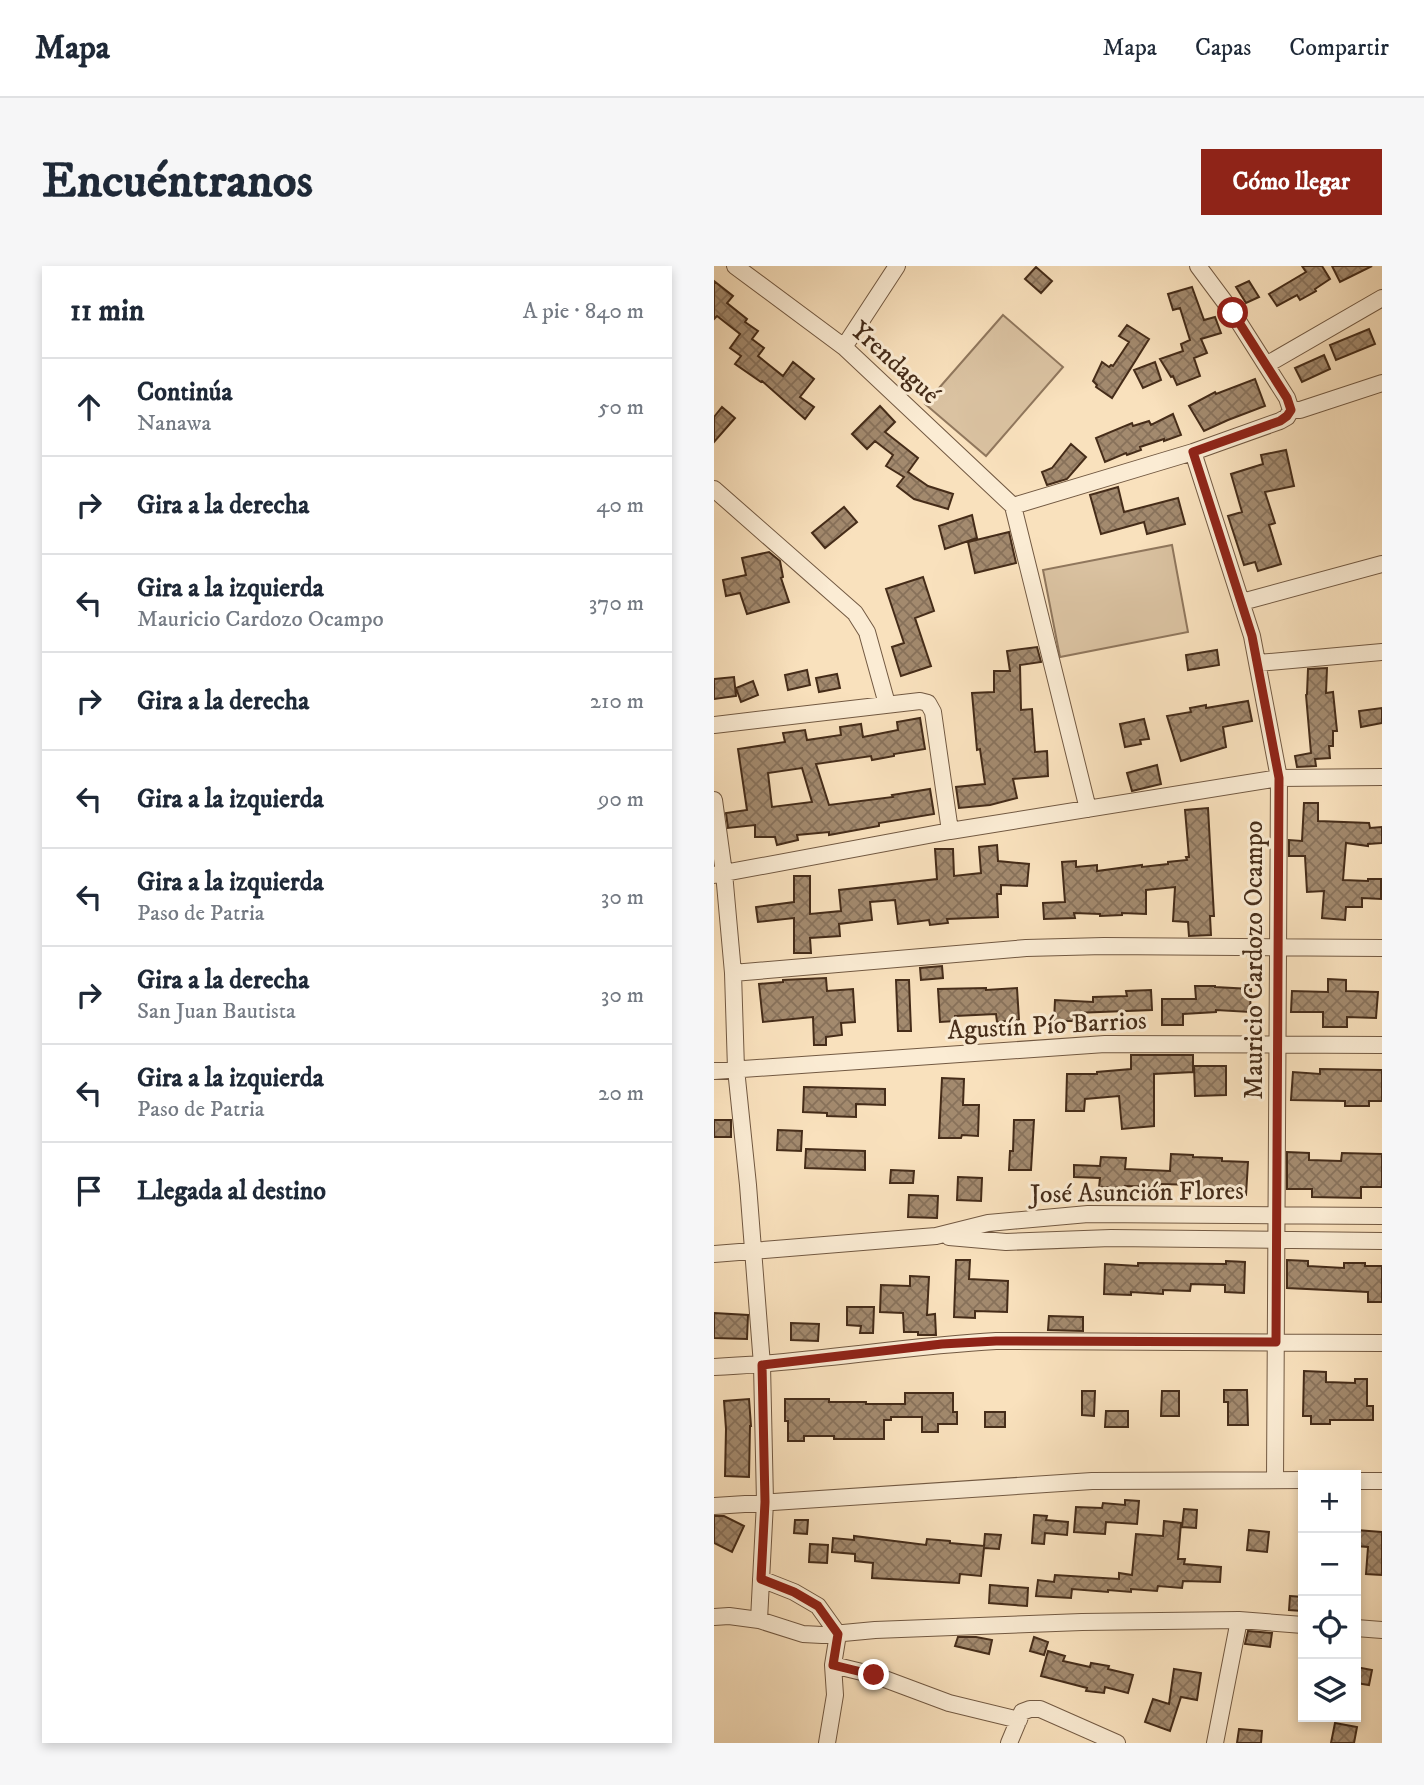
<!DOCTYPE html>
<html lang="es">
<meta charset="utf-8">
<style>
body{margin:0;font-family:"IM FELL DW Pica",serif;background:#f6f6f7;color:#1f2937}
.controls{position:absolute;right:21px;bottom:21px;display:grid;overflow:hidden;border-radius:0px;box-shadow:0 4px 10px #0003}
.controls button{width:63px;height:63px;display:grid;place-items:center;padding:0;border:0;border-bottom:2px solid #e0e1e3;background:#fff;color:#1f2937;font:35px sans-serif}
.stop{position:absolute;width:21px;height:21px;margin:-16px;border:5px solid #8f2418;border-radius:50%;background:#fff}
.stop.end{background:#8f2418;border-color:#fff;box-shadow:0 2px 7px #0008}
.list{margin:0;padding:0;list-style:none}
h2{display:flex;justify-content:space-between;align-items:center;height:91px;margin:0;padding:0 28px;font-size:30px}
h2 small{font-size:23px;font-weight:400;color:#747a83}
.list li{display:grid;grid-template-columns:46px 1fr auto;gap:21px;align-items:center;box-sizing:border-box;height:98px;padding:0 28px;border-top:2px solid #e0e1e3}
.list b{display:block;font-size:26px;white-space:nowrap}
.list p{margin:0;font-size:23px;white-space:nowrap;color:#747a83}
.list em{font-size:23px;font-style:normal;color:#747a83}
.icon{flex:none;width:38px;height:38px;fill:none;stroke:currentColor;stroke-width:2;stroke-linecap:round;stroke-linejoin:round}
.map{position:relative;flex:none;width:668px;height:1477px;overflow:hidden;border-radius:0px}
header{display:flex;align-items:center;gap:42px;box-sizing:border-box;height:98px;padding:0 35px;background:#fff;border-bottom:2px solid #e0e1e3}
header strong{font-size:33px}
nav{display:flex;gap:38px;margin-inline-start:auto;font-size:24px}
.intro{display:flex;align-items:center;justify-content:space-between;box-sizing:border-box;height:168px;padding:0 42px}
h1{margin:0;font-size:49px}
.button{padding:18px 32px;border-radius:0px;background:#8f2418;color:#fff;font-size:24px;font-weight:700}
main{display:flex;gap:42px;padding:0 42px}
aside{flex:1;background:#fff;border-radius:0px;box-shadow:0 4px 10px #0003}
.map>svg:first-child{display:block}
.grass{fill:#dac2a1;stroke:#90775d;stroke-width:2}
.building{fill:url(#building-cross-hatch);stroke:#452c19;stroke-width:2;fill-rule:evenodd}
.lines{fill:none;stroke-linecap:round;stroke-linejoin:round}
.street-casing{stroke:#725942;stroke-width:18}
.street{stroke:#fbecd4;stroke-width:16}
.route{stroke:#8f2418;stroke-width:9}
.labels{text-anchor:middle;dominant-baseline:central;stroke-width:6;stroke-linejoin:round;paint-order:stroke}
.street-label{font-size:26px;fill:#452c19;stroke:#fbecd4}
</style>
<header>
<strong>Mapa</strong>
<nav><a>Mapa</a><a>Capas</a><a>Compartir</a></nav>
</header>
<div class="intro"><h1>Encuéntranos</h1><a class="button">Cómo llegar</a></div>
<main>
<aside>
<h2>11 min<small>A pie · 840 m</small></h2>
<ul class="list">
<li><svg class="icon" aria-label="ahead" viewBox="0 0 24 24"><path d="M12 20V5M6 11l6-6 6 6"/></svg><div><b>Continúa</b><p>Nanawa</p></div><em>50 m</em></li>
<li><svg class="icon" aria-label="right" viewBox="0 0 24 24"><path d="M7 20v-9h11M14 6l5 5-5 5"/></svg><div><b>Gira a la derecha</b></div><em>40 m</em></li>
<li><svg class="icon" aria-label="left" viewBox="0 0 24 24"><path d="M17 20v-9H6M10 6l-5 5 5 5"/></svg><div><b>Gira a la izquierda</b><p>Mauricio Cardozo Ocampo</p></div><em>370 m</em></li>
<li><svg class="icon" aria-label="right" viewBox="0 0 24 24"><path d="M7 20v-9h11M14 6l5 5-5 5"/></svg><div><b>Gira a la derecha</b></div><em>210 m</em></li>
<li><svg class="icon" aria-label="left" viewBox="0 0 24 24"><path d="M17 20v-9H6M10 6l-5 5 5 5"/></svg><div><b>Gira a la izquierda</b></div><em>90 m</em></li>
<li><svg class="icon" aria-label="left" viewBox="0 0 24 24"><path d="M17 20v-9H6M10 6l-5 5 5 5"/></svg><div><b>Gira a la izquierda</b><p>Paso de Patria</p></div><em>30 m</em></li>
<li><svg class="icon" aria-label="right" viewBox="0 0 24 24"><path d="M7 20v-9h11M14 6l5 5-5 5"/></svg><div><b>Gira a la derecha</b><p>San Juan Bautista</p></div><em>30 m</em></li>
<li><svg class="icon" aria-label="left" viewBox="0 0 24 24"><path d="M17 20v-9H6M10 6l-5 5 5 5"/></svg><div><b>Gira a la izquierda</b><p>Paso de Patria</p></div><em>20 m</em></li>
<li><svg class="icon" aria-label="arrive" viewBox="0 0 24 24"><path d="M6 21V4h12l-3 4 3 4H6"/></svg><div><b>Llegada al destino</b></div></li>
</ul>
</aside>
<div class="map">
<svg width="668" height="1477" viewBox="0 0 668 1477">
<defs>
<pattern id="building-cross-hatch" width="8" height="8" patternUnits="userSpaceOnUse" patternTransform="scale(1.75)"><rect width="8" height="8" fill="#a38a6e"/><path d="M0 0l8 8M0 8l8-8" fill="none" stroke="#87715a"/></pattern>
</defs>
<rect width="100%" height="100%" fill="#f9e1bd"/>
<filter id="stains"><feTurbulence type="fractalNoise" baseFrequency=".00286" numOctaves="4"/><feColorMatrix values="0 0 0 0 .2 0 0 0 0 .09 0 0 0 0 .02 0 0 0 .5 -.17"/></filter>
<radialGradient id="worn" r=".72"><stop offset=".6" stop-color="#630" stop-opacity="0"/><stop offset="1" stop-color="#630" stop-opacity=".3"/></radialGradient>
<path class="grass" d="M 289,49 L 349,101 L 272,190 L 211,138 Z
M 458,279 L 474,366 L 346,391 L 329,304 Z"/>
<path class="building" d="M 588,0 L 608,0 L 616,13 L 601,23 L 602,25 L 586,34 L 583,29 L 563,40 L 555,28 L 592,6 Z
M 618,0 L 658,0 L 626,16 Z
M 322,1 L 338,15 L 327,27 L 311,13 Z
M 0,15 L 19,30 L 13,37 L 33,53 L 31,56 L 44,65 L 38,73 L 50,82 L 44,90 L 69,110 L 79,96 L 100,113 L 86,131 L 100,141 L 91,153 L 48,115 L 47,116 L 21,98 L 27,90 L 16,82 L 26,68 L 3,50 L 0,53 Z
M 535,15 L 545,31 L 532,37 L 522,21 Z
M 478,21 L 490,54 L 501,51 L 507,67 L 487,73 L 493,87 L 480,92 L 486,110 L 463,119 L 459,110 L 457,111 L 446,93 L 469,85 L 467,78 L 476,74 L 466,42 L 459,44 L 454,28 Z
M 413,59 L 435,73 L 398,132 L 382,121 L 383,119 L 379,115 L 388,96 L 395,101 L 397,99 L 399,100 L 415,76 L 405,70 Z
M 655,63 L 661,78 L 622,94 L 616,79 Z
M 610,89 L 616,103 L 588,116 L 581,102 Z
M 441,96 L 447,114 L 429,122 L 420,104 Z
M 541,113 L 551,140 L 514,154 L 490,165 L 475,140 L 501,126 L 502,128 Z
M 166,140 L 181,156 L 171,166 L 204,192 L 194,206 L 214,220 L 239,228 L 234,243 L 200,233 L 183,220 L 190,211 L 172,200 L 179,189 L 161,175 L 153,183 L 138,168 Z
M 8,141 L 21,152 L 0,176 L 0,151 Z
M 459,148 L 467,169 L 450,175 L 450,173 L 426,181 L 427,184 L 413,189 L 412,187 L 391,196 L 382,172 L 418,157 L 419,160 L 435,155 L 437,159 Z
M 357,178 L 372,191 L 353,213 L 333,219 L 328,206 L 338,202 Z
M 572,184 L 580,220 L 551,226 L 561,257 L 555,259 L 567,298 L 544,305 L 541,296 L 530,299 L 514,250 L 528,246 L 517,208 L 549,198 L 547,189 Z
M 404,221 L 410,246 L 464,232 L 471,258 L 433,268 L 430,256 L 387,268 L 376,229 Z
M 130,241 L 143,256 L 111,282 L 98,267 Z
M 258,249 L 263,272 L 231,283 L 225,260 Z
M 295,266 L 302,297 L 261,307 L 254,276 Z
M 55,286 L 66,295 L 69,311 L 67,312 L 75,336 L 33,348 L 26,327 L 12,330 L 9,314 L 32,309 L 28,292 Z
M 209,311 L 220,345 L 201,352 L 217,400 L 187,410 L 178,381 L 190,377 L 172,323 Z
M 323,381 L 327,396 L 306,399 L 307,444 L 318,443 L 321,486 L 333,485 L 334,510 L 299,513 L 303,532 L 276,539 L 245,542 L 242,521 L 271,518 L 266,483 L 263,484 L 258,427 L 280,426 L 280,405 L 296,405 L 293,385 Z
M 503,384 L 505,399 L 474,404 L 472,389 Z
M 613,402 L 612,427 L 619,426 L 623,465 L 619,465 L 619,480 L 615,480 L 616,492 L 601,493 L 602,500 L 583,501 L 581,490 L 597,487 L 592,429 L 593,428 L 594,403 Z
M 93,404 L 96,419 L 74,424 L 71,409 Z
M 123,408 L 126,422 L 105,426 L 102,412 Z
M 20,411 L 22,430 L 0,433 L 0,413 Z
M 39,415 L 44,429 L 27,436 L 22,422 Z
M 534,435 L 538,455 L 509,461 L 512,481 L 467,495 L 453,450 L 477,446 L 476,442 L 492,439 L 492,442 Z
M 668,442 L 668,457 L 647,461 L 645,445 Z
M 206,452 L 211,483 L 180,488 L 180,490 L 158,494 L 157,490 L 102,498 L 115,539 L 179,531 L 178,529 L 216,523 L 220,548 L 165,557 L 165,560 L 115,569 L 115,566 L 83,569 L 84,574 L 63,579 L 61,571 L 41,571 L 41,559 L 14,562 L 12,547 L 33,544 L 24,483 L 71,476 L 69,467 L 91,464 L 93,474 L 127,469 L 126,461 L 147,458 L 149,471 L 184,464 L 183,456 ZM 88,502 L 98,536 L 58,541 L 54,507 Z
M 430,453 L 435,473 L 426,474 L 427,478 L 411,481 L 406,458 Z
M 443,499 L 447,518 L 418,525 L 413,507 Z
M 590,537 L 604,537 L 604,555 L 655,557 L 656,562 L 668,561 L 668,577 L 654,578 L 654,580 L 632,577 L 629,614 L 654,615 L 654,613 L 667,613 L 667,633 L 648,632 L 648,641 L 632,641 L 631,654 L 608,652 L 610,625 L 593,626 L 591,590 L 575,590 L 575,574 L 588,575 Z
M 494,542 L 500,650 L 496,650 L 497,669 L 475,670 L 474,656 L 459,655 L 461,621 L 432,624 L 432,648 L 408,647 L 408,649 L 386,650 L 386,648 L 360,647 L 361,652 L 330,653 L 329,637 L 351,636 L 348,596 L 362,595 L 362,601 L 383,599 L 383,605 L 428,599 L 428,601 L 454,598 L 454,596 L 473,594 L 472,591 L 475,591 L 471,544 Z
M 283,579 L 284,595 L 315,598 L 313,620 L 287,619 L 287,628 L 283,628 L 284,651 L 233,653 L 234,657 L 216,659 L 215,654 L 184,658 L 181,634 L 156,636 L 158,654 L 125,658 L 126,670 L 96,672 L 97,687 L 80,687 L 80,652 L 44,656 L 42,641 L 80,636 L 80,610 L 96,610 L 96,648 L 127,645 L 125,624 L 223,613 L 221,583 L 239,583 L 240,610 L 267,607 L 265,581 Z
M 228,700 L 229,712 L 207,714 L 206,702 Z
M 112,712 L 113,725 L 139,723 L 141,756 L 127,757 L 128,769 L 112,771 L 112,779 L 100,779 L 99,751 L 49,756 L 45,718 L 69,716 L 69,714 Z
M 614,713 L 632,714 L 632,725 L 664,726 L 662,752 L 633,751 L 633,761 L 609,761 L 609,746 L 577,746 L 578,725 L 614,726 Z
M 182,714 L 195,714 L 197,765 L 184,765 Z
M 481,720 L 501,720 L 501,721 L 537,723 L 536,746 L 502,744 L 502,746 L 469,748 L 469,759 L 448,759 L 448,733 L 482,733 Z
M 272,722 L 272,724 L 303,722 L 305,754 L 283,756 L 282,748 L 241,750 L 241,755 L 226,756 L 224,723 Z
M 437,724 L 438,744 L 360,747 L 359,755 L 340,755 L 341,734 L 379,736 L 379,731 L 413,730 L 412,725 Z
M 417,789 L 479,789 L 479,806 L 440,808 L 440,860 L 408,863 L 405,830 L 371,833 L 370,845 L 352,845 L 353,808 L 383,808 L 383,806 L 417,803 Z
M 480,800 L 512,800 L 512,829 L 481,830 Z
M 606,803 L 668,804 L 668,835 L 655,835 L 655,840 L 631,840 L 631,835 L 577,834 L 579,806 L 606,808 Z
M 228,812 L 250,813 L 249,839 L 265,839 L 264,870 L 248,869 L 247,872 L 225,872 Z
M 90,821 L 171,823 L 171,839 L 142,838 L 142,851 L 113,850 L 113,847 L 89,846 Z
M 0,854 L 17,854 L 17,871 L 0,871 Z
M 300,854 L 320,854 L 317,904 L 295,904 L 296,885 L 299,885 Z
M 64,864 L 88,865 L 87,885 L 63,884 Z
M 92,883 L 151,885 L 151,904 L 91,902 Z
M 573,886 L 595,887 L 595,894 L 627,895 L 628,887 L 668,888 L 668,921 L 647,921 L 647,932 L 598,931 L 598,923 L 573,923 Z
M 457,888 L 479,889 L 479,891 L 508,892 L 508,895 L 534,896 L 532,929 L 483,928 L 484,919 L 445,918 L 445,921 L 411,920 L 410,922 L 385,921 L 386,912 L 360,911 L 360,899 L 386,900 L 387,891 L 412,892 L 411,903 L 456,905 Z
M 177,904 L 200,905 L 199,917 L 176,917 Z
M 244,911 L 268,912 L 267,935 L 243,934 Z
M 195,929 L 224,930 L 223,952 L 194,951 Z
M 242,994 L 256,994 L 255,1013 L 294,1015 L 293,1046 L 261,1045 L 261,1052 L 240,1051 Z
M 573,994 L 594,995 L 594,1000 L 630,1002 L 630,997 L 651,997 L 651,1000 L 668,1000 L 668,1036 L 654,1036 L 654,1026 L 573,1022 Z
M 512,995 L 531,996 L 530,1027 L 511,1026 L 511,1019 L 477,1018 L 476,1025 L 449,1024 L 449,1028 L 417,1026 L 417,1029 L 390,1028 L 391,998 L 424,1000 L 424,997 L 512,998 Z
M 196,1010 L 215,1011 L 213,1049 L 221,1048 L 222,1069 L 204,1069 L 204,1066 L 190,1066 L 189,1047 L 166,1046 L 167,1019 L 196,1020 Z
M 133,1041 L 160,1041 L 159,1067 L 146,1067 L 147,1060 L 133,1059 Z
M 0,1047 L 34,1049 L 33,1073 L 0,1072 Z
M 335,1050 L 369,1051 L 369,1065 L 334,1064 Z
M 77,1057 L 105,1058 L 104,1075 L 77,1074 Z
M 590,1105 L 612,1106 L 612,1116 L 641,1117 L 641,1113 L 653,1113 L 653,1140 L 659,1140 L 659,1154 L 616,1154 L 616,1158 L 597,1158 L 597,1150 L 589,1150 Z
M 510,1124 L 533,1124 L 534,1159 L 514,1159 L 514,1136 L 510,1136 Z
M 368,1125 L 381,1125 L 380,1150 L 368,1149 Z
M 448,1125 L 465,1125 L 465,1150 L 447,1150 Z
M 191,1127 L 239,1127 L 239,1146 L 243,1146 L 243,1158 L 224,1158 L 224,1166 L 208,1166 L 208,1151 L 177,1151 L 177,1154 L 170,1154 L 170,1173 L 120,1173 L 120,1170 L 90,1170 L 90,1175 L 74,1175 L 74,1155 L 71,1155 L 71,1133 L 115,1133 L 115,1136 L 152,1136 L 152,1138 L 191,1138 Z
M 35,1133 L 37,1160 L 36,1160 L 35,1211 L 11,1210 L 12,1163 L 10,1135 Z
M 392,1145 L 414,1145 L 414,1161 L 391,1161 Z
M 271,1146 L 291,1146 L 291,1161 L 271,1161 Z
M 411,1234 L 425,1235 L 423,1258 L 392,1256 L 391,1268 L 360,1266 L 362,1241 L 388,1242 L 389,1237 L 411,1239 Z
M 470,1243 L 483,1244 L 482,1262 L 468,1261 Z
M 320,1249 L 333,1250 L 332,1254 L 354,1256 L 353,1269 L 331,1267 L 330,1278 L 318,1277 Z
M 0,1250 L 10,1250 L 30,1260 L 18,1286 L 0,1277 Z
M 81,1254 L 94,1254 L 93,1268 L 80,1267 Z
M 450,1255 L 467,1257 L 464,1293 L 471,1293 L 470,1298 L 507,1301 L 506,1316 L 469,1315 L 468,1322 L 444,1320 L 443,1325 L 417,1323 L 417,1326 L 394,1324 L 394,1326 L 358,1323 L 357,1332 L 322,1330 L 324,1314 L 340,1316 L 341,1309 L 405,1313 L 405,1307 L 418,1309 L 422,1268 L 449,1270 Z
M 535,1264 L 555,1266 L 553,1286 L 533,1284 Z
M 642,1264 L 668,1266 L 668,1309 L 652,1308 L 654,1281 L 642,1280 Z
M 271,1268 L 287,1269 L 285,1283 L 270,1282 L 267,1310 L 246,1308 L 245,1317 L 158,1312 L 159,1297 L 141,1295 L 141,1288 L 118,1286 L 119,1272 L 140,1274 L 140,1270 L 212,1279 L 213,1273 L 236,1275 L 236,1277 L 270,1280 Z
M 96,1278 L 114,1279 L 113,1297 L 95,1296 Z
M 276,1319 L 314,1322 L 313,1340 L 275,1337 Z
M 576,1330 L 589,1331 L 588,1345 L 575,1344 Z
M 534,1365 L 558,1367 L 556,1381 L 531,1378 Z
M 244,1371 L 262,1371 L 278,1374 L 275,1388 L 241,1380 Z
M 320,1371 L 334,1376 L 330,1389 L 316,1385 Z
M 334,1385 L 351,1390 L 349,1395 L 376,1401 L 377,1397 L 395,1400 L 394,1403 L 419,1409 L 414,1427 L 391,1421 L 390,1427 L 372,1425 L 373,1422 L 327,1410 Z
M 642,1401 L 658,1404 L 655,1419 L 642,1417 Z
M 460,1403 L 487,1407 L 483,1434 L 467,1431 L 456,1465 L 431,1456 L 439,1433 L 455,1438 Z
M 621,1457 L 643,1461 L 640,1477 L 617,1477 Z
M 525,1463 L 548,1465 L 547,1477 L 523,1477 Z"/>
<g class="lines">
<defs>
<path id="street" d="M 21,0 L 130,81 L 299,240
M 130,81 L 183,0
M 552,99 L 668,32
M 577,144 L 586,144 L 668,117
M 479,186 L 538,370 L 565,512 L 561,1214
M 0,223 L 141,347 L 153,366 L 173,438
M 299,240 L 479,186 L 566,155 L 573,151 L 577,144 L 573,132 L 519,47 L 484,0
M 299,240 L 374,543
M 528,336 L 668,298
M 544,397 L 668,386
M 0,459 L 206,435 L 214,437 L 219,446 L 236,565
M 0,534 L 10,607 L 19,707 L 22,803 L 34,919 L 48,1099 L 51,1236 L 45,1354
M 0,609 L 236,565 L 565,512 L 668,511
M 19,707 L 312,682 L 390,680 L 668,682
M 0,805 L 391,778 L 668,779
M 235,971 L 292,976 L 397,972 L 668,975
M 0,988 L 222,970 L 274,957 L 374,948 L 668,950
M 0,1101 C 95,1097 188,1080 282,1075 L 668,1077
M 642,1215 L 668,1215
M 0,1240 L 378,1215 L 589,1214
M 47,1313 L 80,1326 L 104,1340 L 124,1368 L 119,1399 L 121,1429 L 113,1477
M 0,1351 L 15,1350 L 45,1354 L 89,1368 L 108,1369 L 161,1364 L 368,1356 L 525,1354 L 589,1359
M 642,1362 L 668,1364
M 119,1399 L 160,1409 L 235,1437 L 305,1454
M 295,1477 L 308,1446 L 316,1443 L 326,1443 L 403,1477
M 501,1477 L 525,1354"/>
</defs>
<use href="#street" class="street-casing"/>
<use href="#street" class="street"/>
</g>
<g class="lines">
<path class="route" d="M 160,1409 L 119,1399 L 124,1368 L 104,1340 L 80,1326 L 47,1313 L 51,1236 L 48,1099 L 228,1078 L 282,1075 L 562,1076 L 565,512 L 538,370 L 479,186 L 566,155 L 573,150 L 577,144 L 573,132 L 519,47"/>
</g>
<g class="labels">
<g class="street-label">
<text transform="translate(181 97) rotate(42)">Yrendagué</text>
<text transform="translate(540 694) rotate(-90)">Mauricio Cardozo Ocampo</text>
<text transform="translate(333 760) rotate(-3)">Agustín Pío Barrios</text>
<text transform="translate(423 927) rotate(-1)">José Asunción Flores</text>
</g>
</g>
<rect width="100%" height="100%" filter="url(#stains)"/>
<rect width="100%" height="100%" fill="url(#worn)"/>
</svg>
<div class="controls">
<button>+</button>
<button>−</button>
<button><svg class="icon" aria-label="locate" viewBox="0 0 24 24"><circle cx="12" cy="12" r="6"/><path d="M12 2v4M12 18v4M2 12h4M18 12h4"/></svg></button>
<button><svg class="icon" aria-label="layers" viewBox="0 0 24 24"><path d="M12 4l9 5-9 5-9-5zM3 14l9 5 9-5"/></svg></button>
</div>
<div class="stop" style="left:519px;top:47px"></div>
<div class="stop end" style="left:160px;top:1409px"></div>
</div>
</main>
